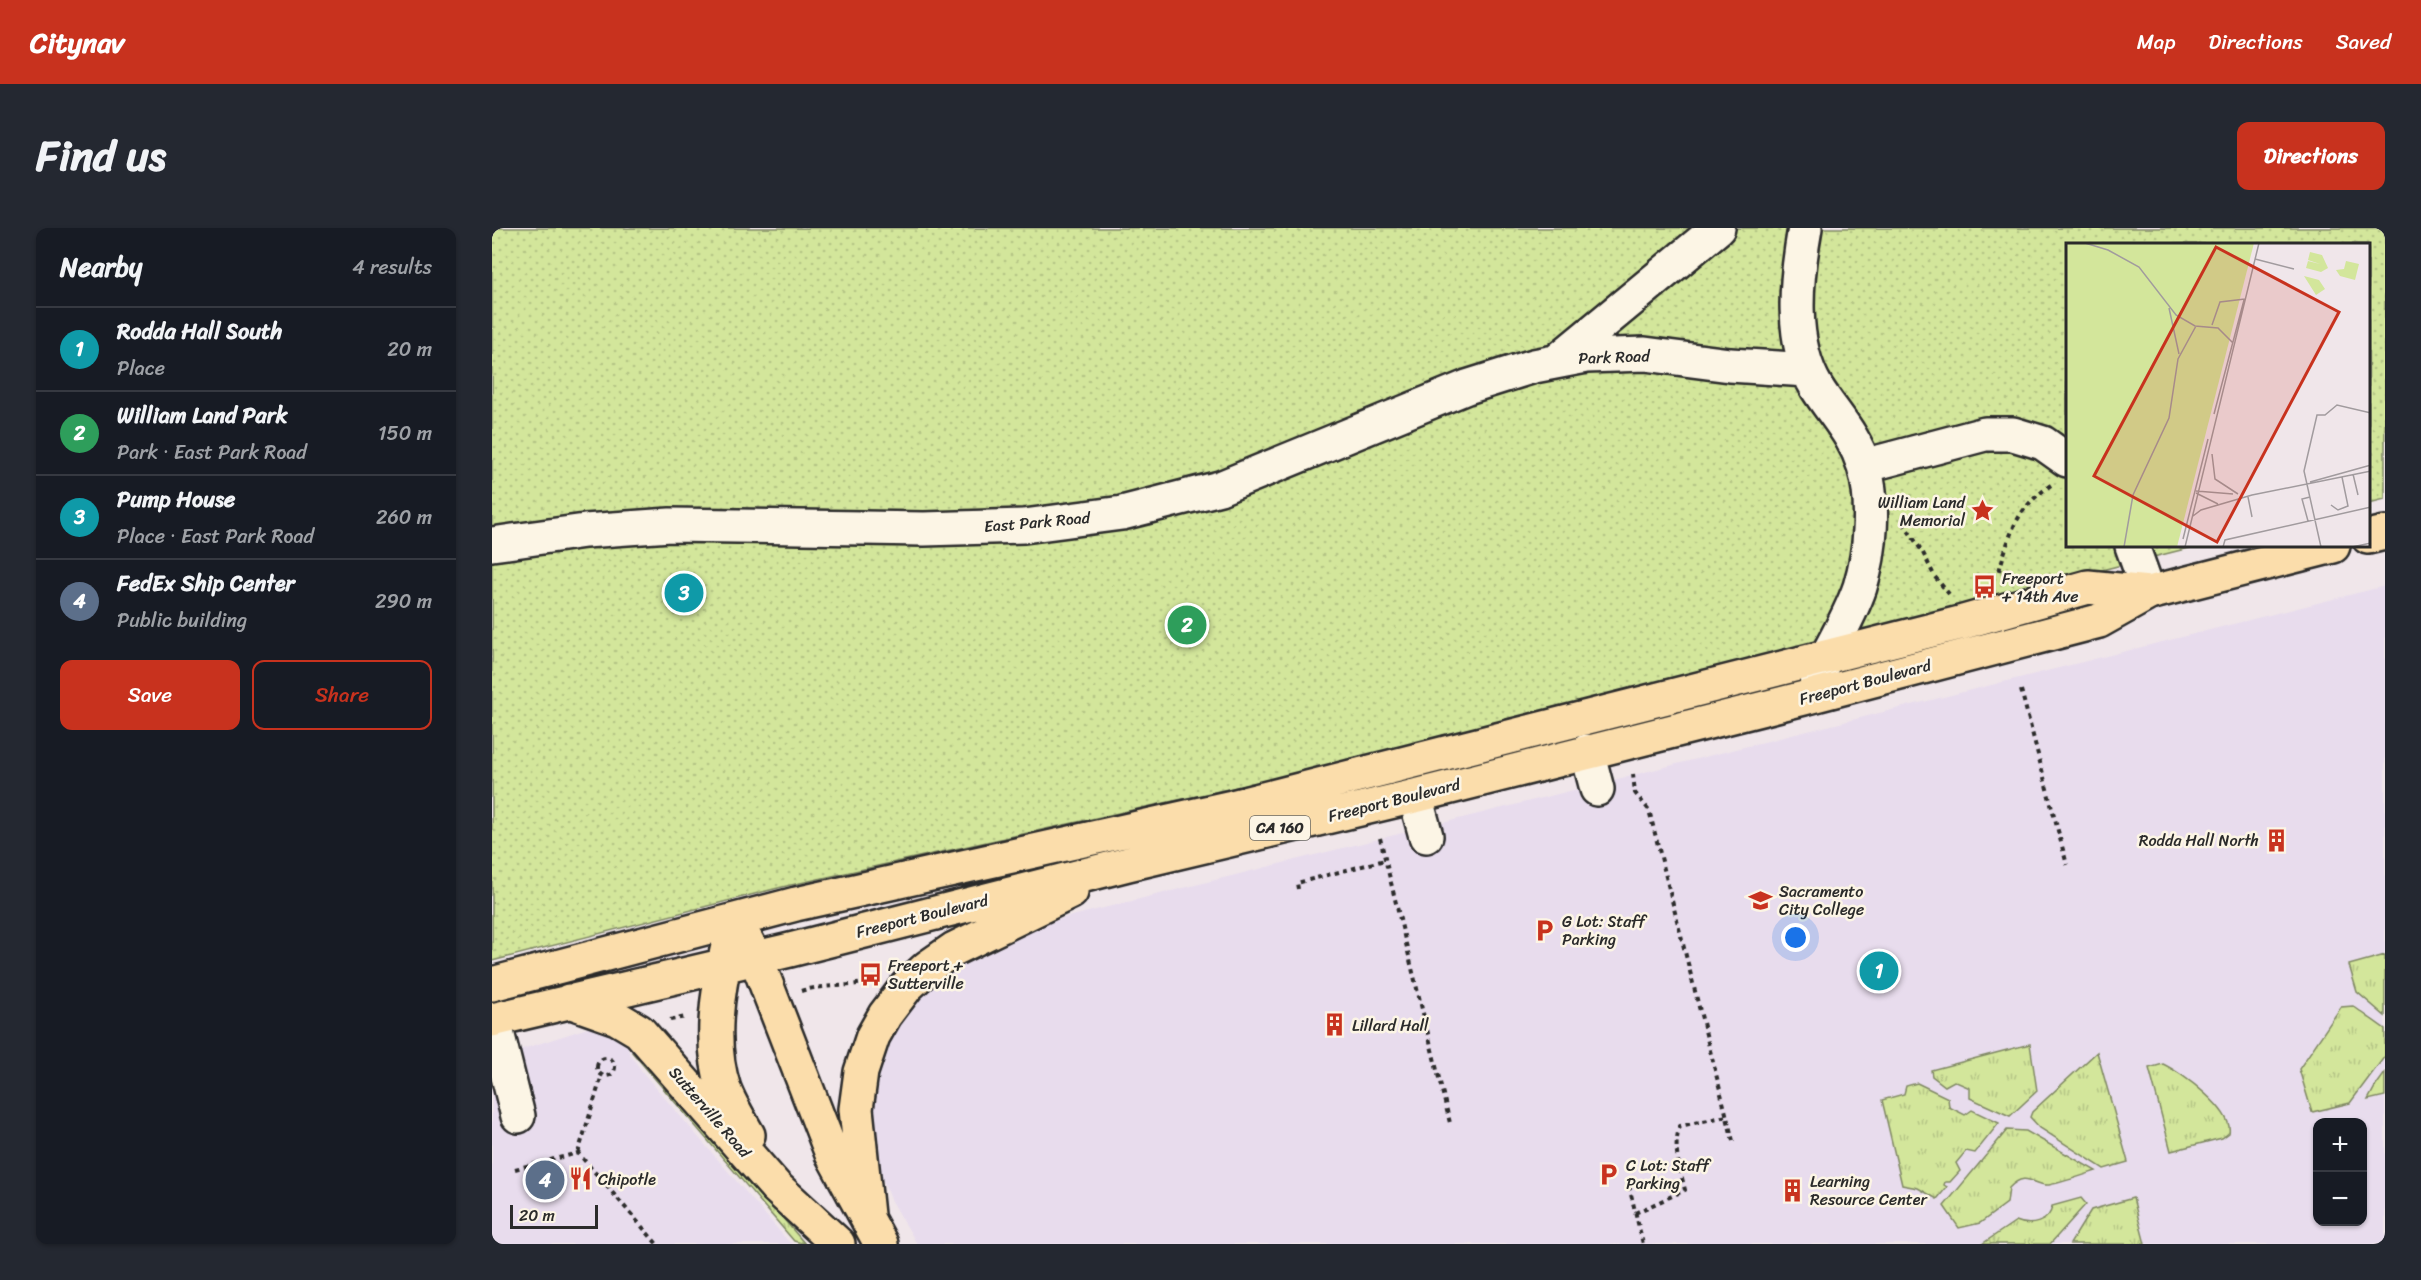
<!DOCTYPE html>
<meta charset="utf-8">
<style>
body{margin:0;font-family:Sriracha,sans-serif;background:#242831;color:#f1f3f6}
.controls{position:absolute;right:18px;bottom:18px;display:grid;overflow:hidden;border-radius:12px;box-shadow:0 2px 4px #0004}
.controls button{width:54px;height:54px;display:grid;place-items:center;padding:0;border:0;border-bottom:2px solid #363941;background:#171b24;color:#f1f3f6;font:30px sans-serif}
.scale{position:absolute;left:18px;bottom:15px;width:88px;box-sizing:border-box;padding-left:6px;border:3px solid #2b2b2b;border-top:0;font-size:16px;line-height:21px;white-space:nowrap;color:#2b2b2b;-webkit-text-stroke:4px #fcf5e5;paint-order:stroke}
.you{position:absolute;left:1304px;top:710px;width:21px;height:21px;margin:-15px;border:4px solid #fff;border-radius:50%;background:#1a73e8;box-shadow:0 0 0 9px #1a73e833}
.badge{display:grid;place-items:center;width:39px;height:39px;border-radius:50%;background:#c8321e;color:#fff;font-size:20px;font-weight:700}
.pin{position:absolute;translate:-50% -50%;border:3px solid #fff;box-shadow:0 2px 6px #0006}
.list{margin:0;padding:0;list-style:none}
h2{display:flex;justify-content:space-between;align-items:center;height:78px;margin:0;padding:0 24px;font-size:26px}
h2 small{font-size:20px;font-weight:400;color:#9ea1a6}
.list li{display:grid;grid-template-columns:39px 1fr auto;gap:18px;align-items:center;box-sizing:border-box;height:84px;padding:0 24px;border-top:2px solid #363941}
.list b{display:block;font-size:22px;white-space:nowrap}
.list p{margin:0;font-size:20px;white-space:nowrap;color:#9ea1a6}
.list em{font-size:20px;font-style:normal;color:#9ea1a6}
.actions{display:flex;gap:12px;padding:18px 24px}
.actions a{flex:1;padding:14px 0;border:2px solid #c8321e;border-radius:12px;text-align:center;font-size:21px;color:#c8321e}
.actions .main{background:#c8321e;color:#fff}
.map{position:relative;flex:none;width:1893px;height:1016px;overflow:hidden;border-radius:12px}
header{display:flex;align-items:center;gap:36px;box-sizing:border-box;height:84px;padding:0 30px;background:#c8321e;color:#fff}
header strong{font-size:28px}
nav{display:flex;gap:33px;margin-inline-start:auto;font-size:21px}
.intro{display:flex;align-items:center;justify-content:space-between;box-sizing:border-box;height:144px;padding:0 36px}
h1{margin:0;font-size:42px}
.button{padding:15px 27px;border-radius:12px;background:#c8321e;color:#fff;font-size:21px;font-weight:700}
main{display:flex;gap:36px;padding:0 36px}
aside{flex:1;background:#171b24;border-radius:12px;box-shadow:0 2px 4px #0004}
.map>svg:first-child{display:block}
.built{fill:#e8dced;fill-rule:evenodd}
.grass{fill:url(#grass-tufts);stroke:#7f8863;stroke-width:1.5}
.park{fill:url(#park-dots);stroke:#7f8863;stroke-width:1.5}
.lines{fill:none;stroke-linecap:round;stroke-linejoin:round}
.minor-casing{stroke:#2b2b2b;stroke-width:38}
.major-casing{stroke:#2b2b2b;stroke-width:38}
.path{stroke:#2b2b2b;stroke-width:4;stroke-dasharray:4.5 4.5;stroke-linecap:butt}
.minor{stroke:#fcf5e5;stroke-width:33}
.major{stroke:#fbddab;stroke-width:33}
.labels{text-anchor:middle;dominant-baseline:central;stroke-width:5;stroke-linejoin:round;paint-order:stroke}
.shield{fill:#fcf5e5;stroke:#6a6863;stroke-width:1.5}
.shield-label{font-size:15px;font-weight:bold;fill:#2b2b2b}
.street-label{font-size:16px;fill:#2b2b2b;stroke:#fcf5e5}
.poi-label{font-size:16px;fill:#2b2b2b;stroke:#fcf5e5;text-anchor:start}
.inset-road{fill:none;stroke:#a19b9e;stroke-width:1.5}
.view{fill:#c8321e;fill-opacity:0.15;stroke:#c8321e;stroke-width:3}
.inset-edge{fill:none;stroke:#2b2b2b;stroke-width:3}
</style>
<header>
<strong>Citynav</strong>
<nav><a>Map</a><a>Directions</a><a>Saved</a></nav>
</header>
<div class="intro"><h1>Find us</h1><a class="button">Directions</a></div>
<main>
<aside>
<h2>Nearby<small>4 results</small></h2>
<ul class="list">
<li><span class="badge" style="background:#0f9aa8">1</span><div><b>Rodda Hall South</b><p>Place</p></div><em>20 m</em></li>
<li><span class="badge" style="background:#2e9e5b">2</span><div><b>William Land Park</b><p>Park · East Park Road</p></div><em>150 m</em></li>
<li><span class="badge" style="background:#0f9aa8">3</span><div><b>Pump House</b><p>Place · East Park Road</p></div><em>260 m</em></li>
<li><span class="badge" style="background:#5c6f8a">4</span><div><b>FedEx Ship Center</b><p>Public building</p></div><em>290 m</em></li>
</ul>
<div class="actions"><a class="main">Save</a><a>Share</a></div>
</aside>
<div class="map">
<svg width="1893" height="1016" viewBox="0 0 1893 1016">
<defs>
<pattern id="grass-tufts" width="24" height="20" patternUnits="userSpaceOnUse" patternTransform="scale(1.5)"><rect width="24" height="20" fill="#d3e69b"/><path d="M3 7l-1-3M5 7V3M7 7l1-3M15 17l-1-3M17 17v-4M19 17l1-3" fill="none" stroke="#b5c586"/></pattern>
<pattern id="park-dots" width="8" height="8" patternUnits="userSpaceOnUse" patternTransform="scale(1.5)"><rect width="8" height="8" fill="#d3e69b"/><path d="M2 2h.1M6 6h.1" fill="none" stroke="#b5c586" stroke-width="1.8" stroke-linecap="round"/></pattern>
</defs>
<rect width="100%" height="100%" fill="#f0e6ea"/>
<filter id="ink" filterUnits="userSpaceOnUse"><feTurbulence type="fractalNoise" baseFrequency=".0167" numOctaves="2"/><feDisplacementMap in="SourceGraphic" scale="12" xChannelSelector="R" yChannelSelector="G"/><feConvolveMatrix kernelMatrix="1 2 1 2 8 2 1 2 1" color-interpolation-filters="sRGB"/></filter>
<g filter="url(#ink)">
<path class="built" d="M 1893,358 L 1893,1016 L 425,1016 L 400,973 L 389,948 L 381,920 L 378,886 L 381,860 L 397,808 L 442,751 L 490,721 L 568,691 ZM 1826,894 L 1870,894 L 1870,994 L 1826,994 Z
M 102,798 L 134,811 L 137,825 L 152,846 L 296,1013 L 302,1016 L 0,1016 L 0,831 Z"/>
<path class="grass" d="M 1893,727 L 1893,788 L 1865,764 L 1857,737 Z
M 1861,778 L 1893,801 L 1893,828 L 1858,875 L 1820,884 L 1807,841 L 1849,779 Z
M 1538,816 L 1545,863 L 1518,888 L 1478,870 L 1478,860 L 1462,853 L 1453,858 L 1440,848 L 1439,842 Z
M 145,820 L 313,1016 L 302,1013 L 140,824 Z
M 1605,824 L 1636,934 L 1612,941 L 1548,900 L 1538,889 L 1540,884 Z
M 1671,836 C 1690,845 1742,883 1737,905 L 1730,910 L 1679,923 L 1657,840 Z
M 1893,845 L 1893,868 L 1876,872 L 1883,859 Z
M 1425,855 L 1456,870 L 1457,879 L 1473,887 L 1480,882 L 1507,895 L 1483,925 L 1474,923 L 1464,935 L 1468,943 L 1458,954 L 1453,954 L 1452,957 L 1455,959 L 1445,971 L 1426,960 L 1410,957 L 1390,872 L 1412,866 L 1414,858 Z
M 1515,902 L 1534,903 L 1604,943 C 1589,948 1572,954 1557,957 C 1542,959 1535,941 1517,960 L 1515,975 L 1488,995 L 1467,1000 L 1452,978 Z
M 1589,970 L 1594,976 L 1558,1016 L 1490,1016 L 1524,993 C 1538,999 1558,995 1560,978 Z
M 1641,970 L 1653,1016 L 1578,1016 L 1599,982 Z"/>
<path class="park" d="M 0,0 L 1893,0 L 1893,271 L 1877,275 L 1876,16 L 1575,16 L 1575,318 L 1705,318 L 777,552 L 290,659 L 0,733 Z"/>
<g class="lines">
<defs>
<path id="minor" d="M 1313,0 C 1304,51 1297,114 1325,160 C 1342,187 1362,206 1372,238 C 1383,275 1379,323 1368,359 C 1358,389 1338,421 1324,449
M 1065,133 L 1226,0
M 1372,238 L 1493,206 L 1521,206 L 1551,215 L 1575,232
M 0,316 L 93,303 L 178,297 L 432,301 L 532,298 L 630,285 L 728,260 L 975,159 L 1042,138 L 1094,128 L 1153,126 L 1238,137 L 1316,142
M 1640,318 L 1657,365
M 1095,523 L 1105,561
M 923,568 L 934,608
M 2,792 L 26,888"/>
<path id="major" d="M 1876,309 L 1893,305
M 254,712 L 264,730 L 340,926 L 389,1016
M 236,718 C 225,764 217,816 232,861 C 238,877 248,893 256,907
M 0,756 L 304,676 L 740,579 L 1468,395 L 1596,359 L 1657,365
M 77,773 L 125,790 L 147,803 L 284,959 L 346,1016
M 0,792 L 298,722 L 636,636 L 923,568 L 1312,470 L 1607,393 L 1657,365 L 1841,318
M 375,987 L 364,881 L 369,844 L 381,808 L 393,787 L 415,758 L 436,739 L 462,721 L 579,664"/>
</defs>
<use href="#minor" class="minor-casing"/>
<use href="#major" class="major-casing"/>
<path class="path" d="M 1411,295 L 1430,323 L 1443,349 L 1457,366
M 1507,343 C 1519,303 1523,282 1559,257
M 1529,462 L 1575,637
M 1141,546 L 1143,565 L 1157,582 L 1241,913
M 888,610 L 958,895
M 806,661 L 805,655 L 893,632
M 309,763 C 332,756 356,760 379,753
M 178,792 L 194,789
M105 839a9 9 0 1 1 18 0a9 9 0 1 1-18 0Z
M 86,925 L 110,847
M 23,941 L 86,925 L 165,1016
M 1137,958 L 1151,1016
M 1143,985 L 1193,962 C 1188,941 1180,919 1188,898 L 1235,888"/>
<use href="#minor" class="minor"/>
<use href="#major" class="major"/>
</g>
</g>
<defs>
<symbol id="sight-bare" viewBox="-9 -9 18 18"><path d="M0-6L1.8-2.2L6-1.7L2.9 1.2L3.7 5.4L0 3.3L-3.7 5.4L-2.9 1.2L-6-1.7L-1.8-2.2Z" fill="#c8321e" stroke="#fcf5e5" stroke-width="2.5" paint-order="stroke"/></symbol>
<symbol id="bus-bare" viewBox="-9 -9 18 18"><path d="M-5-6H5V4H4V6H2V4H-2V6H-4V4H-5ZM-3.5-4V0h7V-4ZM-3.5 1.2v1.5H-2V1.2ZM2 1.2v1.5H3.5V1.2Z" fill="#c8321e" stroke="#fcf5e5" stroke-width="2.5" paint-order="stroke"/></symbol>
<symbol id="building-bare" viewBox="-9 -9 18 18"><path d="M-4-6H4V6H1V3H-1V6H-4ZM-2.5-4.3h1.7v1.8h-1.7ZM.8-4.3h1.7v1.8H.8ZM-2.5-1h1.7V.8h-1.7ZM.8-1h1.7V.8H.8Z" fill="#c8321e" stroke="#fcf5e5" stroke-width="2.5" paint-order="stroke"/></symbol>
<symbol id="university-bare" viewBox="-9 -9 18 18"><path d="M0-5L7-2L0 1L-7-2ZM-4 1L0 2.5L4 1V4Q0 6-4 4Z" fill="#c8321e" stroke="#fcf5e5" stroke-width="2.5" paint-order="stroke"/></symbol>
<symbol id="parking-bare" viewBox="-9 -9 18 18"><path d="M-3.5-5.5H1a3.5 3.5 0 0 1 0 7H-1V5.5H-3.5ZM-1-3.4V-.6H.8a1.4 1.4 0 0 0 0-2.8Z" fill="#c8321e" stroke="#fcf5e5" stroke-width="2.5" paint-order="stroke"/></symbol>
<symbol id="restaurant-bare" viewBox="-9 -9 18 18"><path d="M-5-6h1v4h1v-4h1v4h1v-4h1v5L-1.5 .5V6h-2V.5L-5-1ZM5-6V6H3V1.5H1.5Q1.5-4 5-6Z" fill="#c8321e" stroke="#fcf5e5" stroke-width="2.5" paint-order="stroke"/></symbol>
</defs>
<g fill-rule="evenodd">
<use href="#sight-bare" x="1474" y="266" width="33" height="33"/>
<use href="#bus-bare" x="1476" y="342" width="33" height="33"/>
<use href="#building-bare" x="1768" y="596" width="33" height="33"/>
<use href="#university-bare" x="1252" y="656" width="33" height="33"/>
<use href="#parking-bare" x="1036" y="686" width="33" height="33"/>
<use href="#bus-bare" x="362" y="730" width="33" height="33"/>
<use href="#building-bare" x="826" y="780" width="33" height="33"/>
<use href="#parking-bare" x="1100" y="930" width="33" height="33"/>
<use href="#restaurant-bare" x="72" y="934" width="33" height="33"/>
<use href="#building-bare" x="1284" y="946" width="33" height="33"/>
</g>
<g class="labels">
<rect class="shield" x="758" y="588" width="60" height="24" rx="4.5"/>
<g class="shield-label">
<text x="788" y="600">CA 160</text>
</g>
<g class="street-label">
<text transform="translate(1122 129) rotate(-2)">Park Road</text>
<text transform="translate(545 294) rotate(-5)">East Park Road</text>
<text transform="translate(1373 454) rotate(-15)">Freeport Boulevard</text>
<text transform="translate(902 572) rotate(-14)">Freeport Boulevard</text>
<text transform="translate(430 688) rotate(-14)">Freeport Boulevard</text>
<text transform="translate(218 884) rotate(49)">Sutterville Road</text>
</g>
<g class="poi-label">
<text x="1473" y="274" text-anchor="end">William Land<tspan x="1473" dy="18">Memorial</tspan></text>
<text x="1510" y="350">Freeport<tspan x="1510" dy="18">+ 14th Ave</tspan></text>
<text x="1767" y="612" text-anchor="end">Rodda Hall North</text>
<text x="1287" y="663">Sacramento<tspan x="1287" dy="18">City College</tspan></text>
<text x="1070" y="693">G Lot: Staff<tspan x="1070" dy="18">Parking</tspan></text>
<text x="396" y="737">Freeport +<tspan x="396" dy="18">Sutterville</tspan></text>
<text x="860" y="797">Lillard Hall</text>
<text x="1134" y="937">C Lot: Staff<tspan x="1134" dy="18">Parking</tspan></text>
<text x="106" y="951">Chipotle</text>
<text x="1318" y="953">Learning<tspan x="1318" dy="18">Resource Center</tspan></text>
</g>
</g>
<g transform="translate(1574 15)">
<rect width="304" height="304" fill="#f0e6ea"/>
<path d="M 244,9 L 256,12 L 262,25 L 255,29 L 240,25 L 242,18 L 254,21 L 242,17 ZM 280,18 L 293,21 L 289,37 L 274,33 L 270,27 L 278,26 ZM 238,33 L 253,37 L 259,46 L 250,52 Z" fill="#d3e69b"/>
<path d="M 0,0 L 188,0 L 111,304 L 0,304 Z" fill="#d3e69b"/>
<path class="inset-road" d="M 19,0 L 42,7 L 73,24 L 110,72 L 129,83 L 152,85 L 167,100M 189,16 L 228,26M 103,65 L 113,111M 146,82 L 154,59 L 179,56M 148,171 L 178,57M 146,211 L 149,236 L 172,251M 287,231 L 292,252M 244,239 L 305,222M 130,248 L 167,251M 130,250 L 152,261M 182,254 L 186,274M 265,262 L 272,267 L 282,263 L 276,234M 127,273 L 135,267 L 186,252 L 305,228M 242,278 L 236,256 L 244,254M 117,296 L 142,196M 58,304 L 67,252 L 103,175 L 112,116 L 130,83M 119,304 L 193,0M 157,304 L 159,297 L 305,264M 255,304 L 238,228 L 251,172 L 259,172 L 271,162 L 305,170M 286,304 L 305,300"/>
<path class="view" d="M 150,4 L 273,69 L 151,299 L 28,233 Z"/>
<rect width="304" height="304" class="inset-edge"/>
</g>
</svg>
<div class="controls">
<button>+</button>
<button>−</button>
</div>
<div class="scale">20 m</div>
<div class="you"></div>
<div class="pin badge" style="left:1387px;top:743px;background:#0f9aa8">1</div>
<div class="pin badge" style="left:695px;top:397px;background:#2e9e5b">2</div>
<div class="pin badge" style="left:192px;top:365px;background:#0f9aa8">3</div>
<div class="pin badge" style="left:53px;top:952px;background:#5c6f8a">4</div>
</div>
</main>
